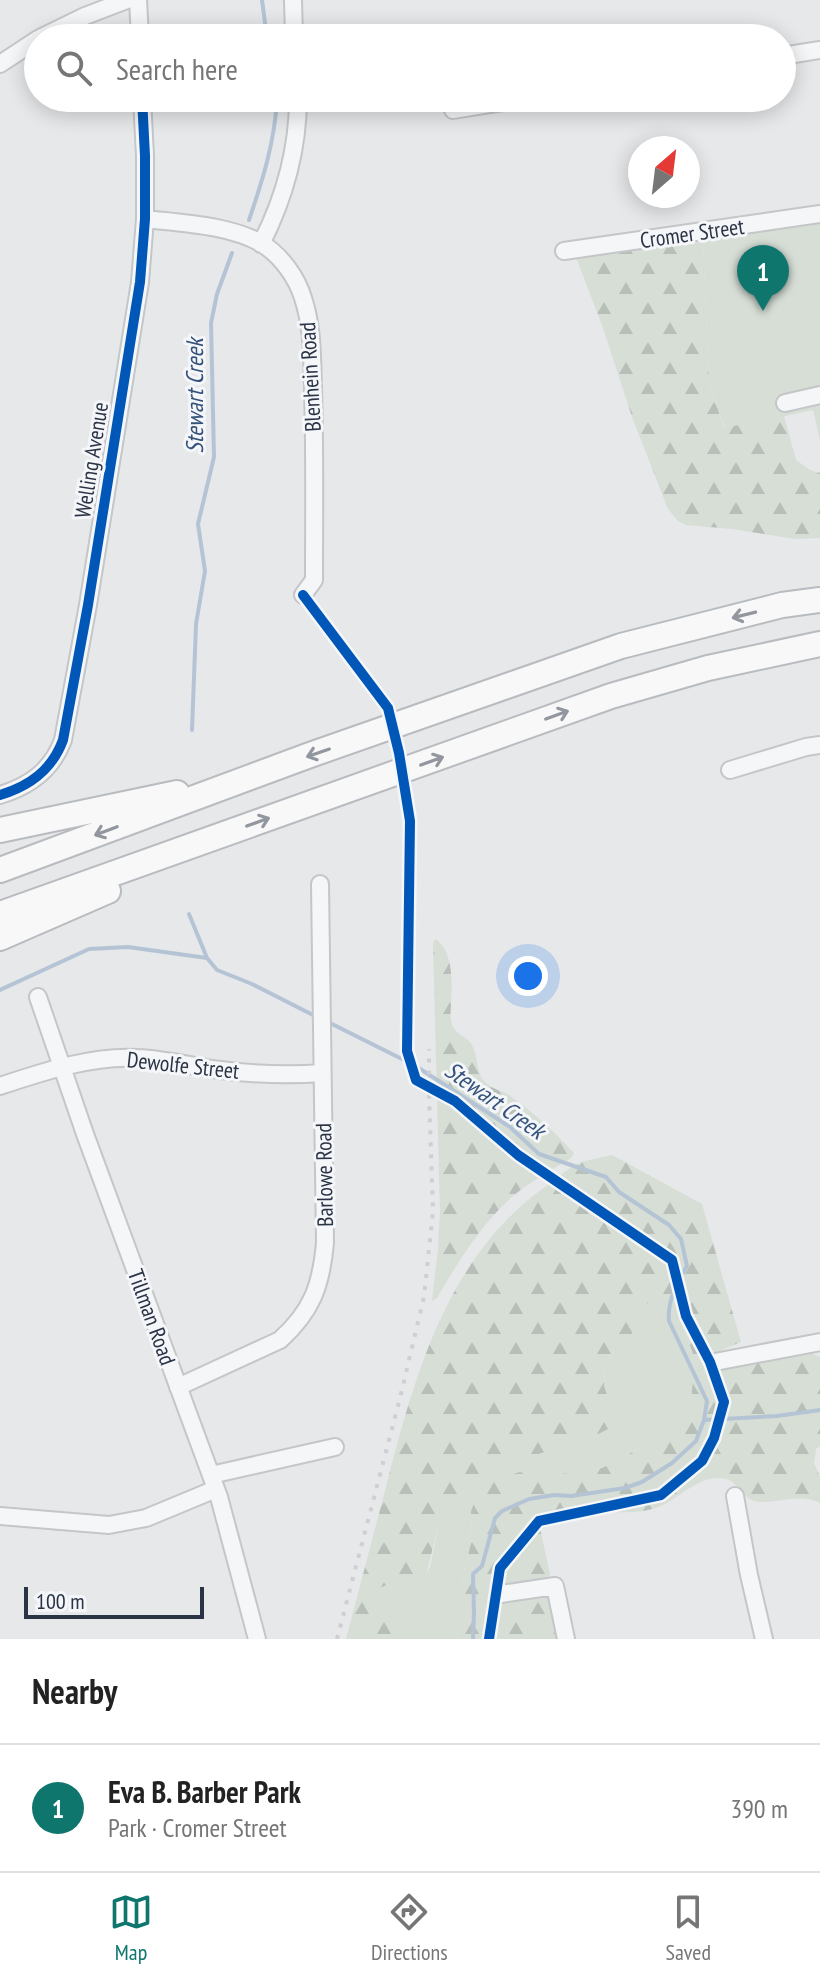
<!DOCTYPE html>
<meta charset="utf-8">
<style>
body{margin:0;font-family:"PT Sans Narrow",sans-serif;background:#f6f6f6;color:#222}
.compass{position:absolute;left:628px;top:136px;width:72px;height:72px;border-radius:50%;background:#fff;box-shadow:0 4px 20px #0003;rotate:28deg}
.scale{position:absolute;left:24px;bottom:20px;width:180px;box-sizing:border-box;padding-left:8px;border:4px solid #2b3445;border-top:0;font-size:22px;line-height:28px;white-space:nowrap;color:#2b3445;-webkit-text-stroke:6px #f4f6f9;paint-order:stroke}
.you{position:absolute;left:528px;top:976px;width:28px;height:28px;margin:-20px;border:6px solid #fff;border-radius:50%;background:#1a73e8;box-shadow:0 0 0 12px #1a73e833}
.badge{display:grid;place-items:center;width:52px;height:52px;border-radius:50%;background:#0f766e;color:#fff;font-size:26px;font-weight:700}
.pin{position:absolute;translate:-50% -66px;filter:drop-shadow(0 2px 4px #0008)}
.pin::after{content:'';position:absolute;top:42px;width:28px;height:24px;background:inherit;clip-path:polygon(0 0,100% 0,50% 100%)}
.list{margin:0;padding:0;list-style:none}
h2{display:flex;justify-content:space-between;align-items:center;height:104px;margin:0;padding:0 32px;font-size:34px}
h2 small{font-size:26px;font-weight:400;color:#767676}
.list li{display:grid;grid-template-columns:52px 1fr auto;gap:24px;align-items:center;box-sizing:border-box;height:128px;padding:0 32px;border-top:2px solid #e0e0e0}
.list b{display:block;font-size:30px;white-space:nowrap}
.list p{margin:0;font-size:26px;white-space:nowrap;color:#767676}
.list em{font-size:26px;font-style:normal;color:#767676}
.icon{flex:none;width:44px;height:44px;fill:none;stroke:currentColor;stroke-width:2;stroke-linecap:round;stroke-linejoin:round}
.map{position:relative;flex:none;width:820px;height:1639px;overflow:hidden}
.search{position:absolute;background:#fff;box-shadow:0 4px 20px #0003;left:24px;right:24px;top:24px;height:88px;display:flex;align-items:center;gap:20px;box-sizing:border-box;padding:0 28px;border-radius:44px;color:#767676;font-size:30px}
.sheet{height:232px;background:#fff}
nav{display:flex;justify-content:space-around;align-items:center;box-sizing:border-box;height:112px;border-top:2px solid #e0e0e0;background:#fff;font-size:22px;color:#767676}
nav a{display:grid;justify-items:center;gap:4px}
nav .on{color:#0f766e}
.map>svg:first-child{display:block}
.green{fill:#d6ded6}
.forest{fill:url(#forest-firs)}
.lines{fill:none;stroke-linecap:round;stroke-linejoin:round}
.stream{stroke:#b4c4d5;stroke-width:4}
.minor-casing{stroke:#c4c6c8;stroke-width:20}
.highway-casing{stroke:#b8bbbf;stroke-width:28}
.minor{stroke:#f5f6f7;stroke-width:16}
.highway{stroke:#f8f8f8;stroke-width:24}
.rail{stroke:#cecfd2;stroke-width:4;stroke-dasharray:4 8;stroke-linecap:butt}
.cycleway-casing{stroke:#f4f6f9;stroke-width:15}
.cycleway{stroke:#0057b8;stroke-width:10}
.oneway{stroke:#92969e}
.labels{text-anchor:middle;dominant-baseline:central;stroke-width:6;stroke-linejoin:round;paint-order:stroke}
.street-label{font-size:22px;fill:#2b3445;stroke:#f4f6f9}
.water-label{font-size:24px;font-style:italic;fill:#34527a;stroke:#f4f6f9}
</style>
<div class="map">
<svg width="820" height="1639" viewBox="0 0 820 1639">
<defs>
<pattern id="forest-firs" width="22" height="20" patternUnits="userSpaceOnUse" patternTransform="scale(2)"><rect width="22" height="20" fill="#d6ded6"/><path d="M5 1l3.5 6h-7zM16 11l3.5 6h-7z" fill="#b8bfb9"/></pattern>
</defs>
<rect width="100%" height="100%" fill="#e6e8ea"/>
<path class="green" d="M 820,222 L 820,440 L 813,410 L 725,429 L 709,381 L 703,241 Z
M 661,1297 L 677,1307 L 695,1360 L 690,1410 L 669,1433 L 602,1468 L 541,1477 L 520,1472 L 498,1478 L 471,1511 L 472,1539 L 463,1575 L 456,1639 L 420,1639 L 420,1631 L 414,1623 L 384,1618 L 372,1605 L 377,1589 L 387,1585 L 413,1599 L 430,1567 L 439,1523 L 462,1493 L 492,1468 L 591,1438 L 608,1429 L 615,1417 L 604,1386 L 605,1361 L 632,1335 L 640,1307 Z"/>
<path class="forest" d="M 703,241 L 709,381 L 724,428 L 784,416 L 796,460 L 810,470 L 820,473 L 820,538 L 795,539 L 732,529 L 686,525 L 678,521 L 668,509 L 632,417 L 603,328 L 576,257 Z
M 436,939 C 454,954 452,982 451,1003 C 451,1011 449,1021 454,1028 C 459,1037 470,1036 474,1050 C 478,1060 477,1077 487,1084 C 493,1089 502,1091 509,1095 C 533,1112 554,1131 574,1153 L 571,1158 C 552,1170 530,1182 513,1196 C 481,1224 458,1262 437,1298 L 432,1301 L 438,1249 L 440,1212 L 433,942 Z
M 612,1155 L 702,1204 L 741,1342 L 717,1352 L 712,1356 L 807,1351 L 820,1357 L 820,1446 L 816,1449 L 814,1463 L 820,1477 L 820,1503 C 800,1493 780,1503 759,1502 C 741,1501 739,1477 719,1478 C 693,1478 676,1503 652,1509 C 635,1514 615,1511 597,1513 C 578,1516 560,1520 542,1523 L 540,1528 L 550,1574 L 548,1580 L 493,1589 L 491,1597 L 499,1602 L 548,1595 L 553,1599 L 561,1639 L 456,1639 L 463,1575 L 472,1539 L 471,1511 L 477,1496 L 498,1478 L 520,1472 L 541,1477 L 602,1468 L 669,1433 L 690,1410 L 695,1360 L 677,1307 L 660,1298 L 640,1307 L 632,1335 L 605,1361 L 604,1386 L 615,1417 L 608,1429 L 591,1438 L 492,1468 L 462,1493 L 439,1523 L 421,1596 L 413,1599 L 387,1585 L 377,1589 L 373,1606 L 384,1618 L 414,1622 L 420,1631 L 420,1639 L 346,1639 C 359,1590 372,1540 385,1491 C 413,1381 445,1260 542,1189 C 554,1181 568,1167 582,1162 C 592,1159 602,1157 612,1155 Z"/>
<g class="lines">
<path class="stream" d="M 262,0 L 267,38
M 249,220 C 263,179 275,141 277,98
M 192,730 L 196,624 L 205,571 L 198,524 L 214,457 L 211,323 L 217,294 L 232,253
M 189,914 L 207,958 L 217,970 L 252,984 L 317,1017
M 0,990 L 89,949 L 128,947 L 207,958
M 328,1022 L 414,1065 L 510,1127 L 539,1154 L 606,1177 L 619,1192 L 669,1225 L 681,1239 L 687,1266 C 677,1283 667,1301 669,1321 L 707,1401 L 704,1420 L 696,1441 L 672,1463 L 642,1482 L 625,1488 L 571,1496 L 554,1495 L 529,1499 L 502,1511 L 495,1518 L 482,1566 L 473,1574 L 474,1613 L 473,1639
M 704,1420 L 777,1416 L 820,1410"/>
<defs>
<path id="minor" d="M 138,0 L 140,38
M 293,0 L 294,38
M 40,38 L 85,16 L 127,0
M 782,56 L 820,50
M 0,64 L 38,39
M 453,110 L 527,98
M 145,219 C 181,223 232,225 264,245 C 282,257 297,278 303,298 C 313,328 312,359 313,390 C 315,453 314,517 314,580 L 303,595
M 261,244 C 284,199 298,149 298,98
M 564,251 L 820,214
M 785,403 L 820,395
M 730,770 L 806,747 L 820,745
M 0,795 C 30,786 52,770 63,740 L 88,605 L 140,282 L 145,219 L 145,156 L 142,98
M 38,997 L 85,1134 L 219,1497 L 257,1639
M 0,1086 C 42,1072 93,1055 138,1058 C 163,1059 187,1065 212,1069 C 249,1074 285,1076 322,1073
M 715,1362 L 820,1342
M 178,1387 L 280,1340 C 312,1311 321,1286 325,1243 L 320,884
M 211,1475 L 335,1447
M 735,1496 L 749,1575 L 764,1639
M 0,1516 L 109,1525 L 146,1518 L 216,1489
M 501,1594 L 555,1586 L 566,1639"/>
<path id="highway" d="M 0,830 L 177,793
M 0,870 L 310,755 L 621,646 L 782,605 L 820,600
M 0,914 L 611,696 L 708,668 L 820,644
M 0,938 L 108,891"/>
</defs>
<use href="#minor" class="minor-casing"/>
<use href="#highway" class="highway-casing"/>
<use href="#minor" class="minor"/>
<use href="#highway" class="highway"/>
<path class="rail" d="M 337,1639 L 400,1398 L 424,1297 L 433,1211 L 429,1095 L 429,1049"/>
<defs>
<path id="cycleway" d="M 303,595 L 388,708 L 399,753 L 410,821 L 407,1051 L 416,1080 L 455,1101 L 518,1155 L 672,1260 L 686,1316 L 710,1362 L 724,1402 L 714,1438 L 702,1461 L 661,1495 L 539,1521 L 500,1568 L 489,1639
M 0,795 C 30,786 52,770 63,740 L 88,605 L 140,282 L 145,219 L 145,156 L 142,98"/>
</defs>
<use href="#cycleway" class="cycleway-casing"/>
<use href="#cycleway" class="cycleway"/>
</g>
<defs><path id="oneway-shaft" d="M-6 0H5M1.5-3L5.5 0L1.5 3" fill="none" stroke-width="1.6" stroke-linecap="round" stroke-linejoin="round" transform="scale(2)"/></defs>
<g class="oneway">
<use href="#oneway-shaft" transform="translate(744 615) rotate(166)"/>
<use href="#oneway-shaft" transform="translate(557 715) rotate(-20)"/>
<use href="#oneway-shaft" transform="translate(318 753) rotate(161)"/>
<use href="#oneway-shaft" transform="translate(432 761) rotate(-20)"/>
<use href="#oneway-shaft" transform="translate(258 822) rotate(-20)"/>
<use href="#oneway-shaft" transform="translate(106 831) rotate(159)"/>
</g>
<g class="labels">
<g class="street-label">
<text transform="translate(692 233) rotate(-8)">Cromer Street</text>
<text transform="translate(310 377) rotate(-93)">Blenhein Road</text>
<text transform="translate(91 460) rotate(-81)">Welling Avenue</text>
<text transform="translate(183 1065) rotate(6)">Dewolfe Street</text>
<text transform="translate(324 1175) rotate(-91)">Barlowe Road</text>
<text transform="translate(152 1317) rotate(70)">Tillman Road</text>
</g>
<g class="water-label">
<text transform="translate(194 396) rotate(-90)">Stewart Creek</text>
<text transform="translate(495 1100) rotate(35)">Stewart Creek</text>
</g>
</g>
</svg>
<svg class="compass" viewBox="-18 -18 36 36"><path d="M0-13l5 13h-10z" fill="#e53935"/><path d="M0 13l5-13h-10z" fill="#767676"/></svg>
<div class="scale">100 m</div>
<div class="you"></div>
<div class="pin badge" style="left:763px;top:311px">1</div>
<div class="search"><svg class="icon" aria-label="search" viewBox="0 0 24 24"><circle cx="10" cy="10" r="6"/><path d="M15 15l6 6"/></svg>Search here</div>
</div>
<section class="sheet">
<h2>Nearby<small></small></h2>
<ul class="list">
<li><span class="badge">1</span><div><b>Eva B. Barber Park</b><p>Park · Cromer Street</p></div><em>390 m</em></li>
</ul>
</section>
<nav>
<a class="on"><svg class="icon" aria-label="map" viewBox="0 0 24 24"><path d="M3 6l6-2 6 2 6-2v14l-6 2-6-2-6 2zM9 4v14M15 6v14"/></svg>Map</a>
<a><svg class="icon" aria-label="directions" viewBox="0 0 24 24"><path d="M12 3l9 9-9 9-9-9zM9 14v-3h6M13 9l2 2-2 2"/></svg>Directions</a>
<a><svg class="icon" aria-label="saved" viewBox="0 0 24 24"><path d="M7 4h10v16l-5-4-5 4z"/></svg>Saved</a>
</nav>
